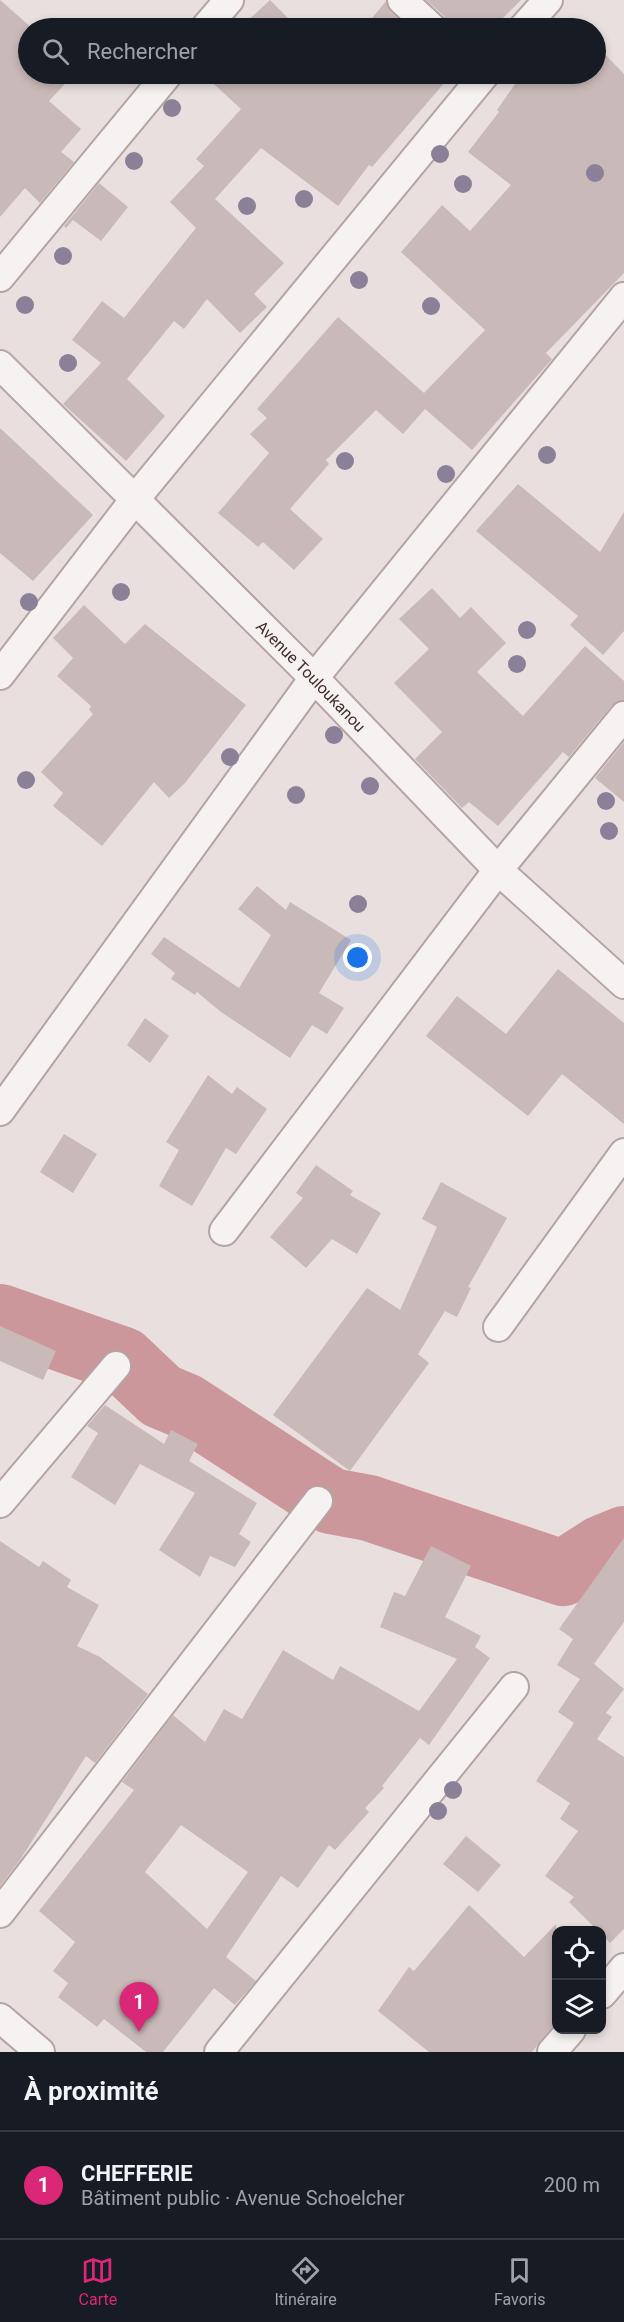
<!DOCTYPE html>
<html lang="fr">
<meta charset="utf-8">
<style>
body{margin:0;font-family:Roboto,sans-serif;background:#20242c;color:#f1f3f6}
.controls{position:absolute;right:18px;bottom:18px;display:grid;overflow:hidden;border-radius:12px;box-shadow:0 3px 9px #0003}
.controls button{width:54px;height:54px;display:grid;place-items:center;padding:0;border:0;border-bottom:2px solid #363941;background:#171b24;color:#f1f3f6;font:30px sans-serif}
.you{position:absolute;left:358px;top:958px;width:21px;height:21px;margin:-15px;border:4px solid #fff;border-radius:50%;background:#1a73e8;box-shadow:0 0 0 9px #1a73e833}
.badge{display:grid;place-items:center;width:39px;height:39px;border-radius:50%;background:#db2777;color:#fff;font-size:20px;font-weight:700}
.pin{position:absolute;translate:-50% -50px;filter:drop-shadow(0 2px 3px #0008)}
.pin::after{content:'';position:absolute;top:32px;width:21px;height:18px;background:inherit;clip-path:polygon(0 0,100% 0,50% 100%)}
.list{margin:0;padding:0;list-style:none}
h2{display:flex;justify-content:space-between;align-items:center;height:78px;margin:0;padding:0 24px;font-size:26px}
h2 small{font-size:20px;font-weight:400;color:#9ea1a6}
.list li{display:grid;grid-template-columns:39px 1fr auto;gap:18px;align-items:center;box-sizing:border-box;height:108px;padding:0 24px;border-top:2px solid #363941}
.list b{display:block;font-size:22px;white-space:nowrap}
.list p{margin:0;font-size:20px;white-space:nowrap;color:#9ea1a6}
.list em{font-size:20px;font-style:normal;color:#9ea1a6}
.icon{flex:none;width:33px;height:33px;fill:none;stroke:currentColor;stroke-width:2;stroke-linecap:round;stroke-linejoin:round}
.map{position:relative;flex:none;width:624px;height:2052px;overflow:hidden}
.search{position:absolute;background:#171b24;box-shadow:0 3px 9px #0003;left:18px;right:18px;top:18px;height:66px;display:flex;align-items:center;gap:15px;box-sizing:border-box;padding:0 21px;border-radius:33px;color:#9ea1a6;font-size:22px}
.sheet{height:186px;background:#171b24}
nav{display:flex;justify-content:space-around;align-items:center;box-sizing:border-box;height:84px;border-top:2px solid #363941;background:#171b24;font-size:16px;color:#9ea1a6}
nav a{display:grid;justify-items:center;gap:3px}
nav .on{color:#db2777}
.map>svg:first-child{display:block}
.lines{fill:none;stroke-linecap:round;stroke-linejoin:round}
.river{stroke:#cc979a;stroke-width:66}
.building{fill:#cab9b9;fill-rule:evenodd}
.street-casing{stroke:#b4a4a4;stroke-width:32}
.street{stroke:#f7f2f2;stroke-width:28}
.tree{fill:#8a8098}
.labels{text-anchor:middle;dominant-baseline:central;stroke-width:4.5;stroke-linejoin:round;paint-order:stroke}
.street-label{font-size:16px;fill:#422827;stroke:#f7efee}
</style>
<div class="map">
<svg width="624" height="2052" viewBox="0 0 624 2052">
<rect width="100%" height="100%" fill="#e9dfdf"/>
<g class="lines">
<path class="river" d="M 0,1317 L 123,1360 L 161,1396 L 185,1406 L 331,1501 L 369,1508 L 563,1573 L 602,1548 L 624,1539"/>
</g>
<path class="building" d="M 0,0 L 32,28 L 28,28 L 28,74 L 74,74 L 49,101 L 81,129 L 61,152 L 74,162 L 40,203 L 25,188 L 0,217 Z
M 270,0 L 298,28 L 240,28 Z
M 426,0 L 521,0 L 493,28 L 448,28 L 444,16 Z
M 386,1 L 391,12 L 408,28 L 364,28 Z
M 596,45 L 624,74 L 624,273 L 546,353 L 552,359 L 472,450 L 425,409 L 403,434 L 376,410 L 326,460 L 329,464 L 290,509 L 323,539 L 294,570 L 263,542 L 258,547 L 218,513 L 269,453 L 250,434 L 267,418 L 257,409 L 338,317 L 424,393 L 485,330 L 401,252 L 442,205 L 470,231 L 511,185 L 468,152 L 499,112 L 497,110 L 522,74 L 596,74 Z
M 203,74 L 452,74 L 372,167 L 369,165 L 338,206 L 261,148 L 215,199 L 284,263 L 254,294 L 267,307 L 240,333 L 207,299 L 184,329 L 174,321 L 127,379 L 165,416 L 126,461 L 63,404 L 101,363 L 72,340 L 102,301 L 124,318 L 196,228 L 170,202 L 204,166 L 196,159 L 241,109 Z
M 99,183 L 128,207 L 101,241 L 73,220 L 66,228 L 64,226 Z
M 0,428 L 93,515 L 33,581 L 0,553 Z
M 518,484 L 600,552 L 624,512 L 624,631 L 603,655 L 570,625 L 578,616 L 476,531 Z
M 432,588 L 460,618 L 471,607 L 506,643 L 477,672 L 523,716 L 585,646 L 624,681 L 624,700 L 611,706 L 569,757 L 563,752 L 498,826 L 469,802 L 462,808 L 415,759 L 442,732 L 394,683 L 429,649 L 399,619 Z
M 84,605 L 125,644 L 145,624 L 246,705 L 185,783 L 169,798 L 154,782 L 102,846 L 53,806 L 63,793 L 41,772 L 93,714 L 89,710 L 91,706 L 57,676 L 73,658 L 53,638 Z
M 624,742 L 624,802 L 595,778 Z
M 257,886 L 286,910 L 290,902 L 351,940 L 319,993 L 344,1008 L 327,1034 L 312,1025 L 290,1058 L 221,1012 L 197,992 L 195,995 L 171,979 L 175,973 L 151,954 L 164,937 L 239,988 L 271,935 L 238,909 Z
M 558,969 L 624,1023 L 624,1124 L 562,1074 L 528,1116 L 426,1036 L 457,996 L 506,1034 Z
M 145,1018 L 169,1036 L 150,1063 L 127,1045 Z
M 208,1075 L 232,1094 L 237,1087 L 267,1109 L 236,1154 L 226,1148 L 192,1206 L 159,1186 L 179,1150 L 166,1142 Z
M 64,1134 L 97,1154 L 73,1193 L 40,1172 Z
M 316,1165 L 353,1191 L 350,1195 L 381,1213 L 357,1254 L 332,1239 L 306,1268 L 270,1237 L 303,1198 L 296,1193 Z
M 441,1182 L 507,1218 L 468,1287 L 471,1288 L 457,1317 L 445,1311 L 418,1354 L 429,1363 L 350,1471 L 273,1415 L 367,1288 L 400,1310 L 437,1227 L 422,1219 Z
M 0,1326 L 56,1351 L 43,1380 L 0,1361 Z
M 105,1405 L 164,1444 L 171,1430 L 198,1444 L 189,1461 L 257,1503 L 239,1534 L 251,1542 L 235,1567 L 210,1556 L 200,1577 L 159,1550 L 195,1493 L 140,1464 L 115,1505 L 71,1477 L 98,1433 L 87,1426 Z
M 624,1538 L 624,1622 L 594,1664 L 624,1689 L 606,1713 L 612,1717 L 597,1739 L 624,1757 L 624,1929 L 610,1943 L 602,1935 L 602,1930 L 597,1930 L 569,1902 L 574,1897 L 545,1876 L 578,1831 L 560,1819 L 570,1803 L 536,1781 L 574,1723 L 558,1712 L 580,1679 L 557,1665 L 573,1639 L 559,1629 Z
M 0,1541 L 39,1567 L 43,1561 L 71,1580 L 67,1587 L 99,1605 L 77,1646 L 100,1657 L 148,1694 L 95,1763 L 86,1756 L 20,1860 L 0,1886 Z
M 431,1546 L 471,1566 L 445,1617 L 481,1636 L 475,1647 L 490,1658 L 429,1745 L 420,1738 L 382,1786 L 384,1788 L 365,1808 L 369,1812 L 335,1850 L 329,1845 L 298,1888 L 281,1876 L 226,1957 L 256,1981 L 235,2005 L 214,1988 L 163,2052 L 146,2052 L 104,2019 L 97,2027 L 58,1997 L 68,1983 L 53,1971 L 75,1942 L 39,1911 L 134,1790 L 122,1782 L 173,1715 L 205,1742 L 224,1709 L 242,1719 L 283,1650 L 333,1680 L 340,1666 L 419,1711 L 457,1659 L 380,1627 L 394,1592 L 405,1596 ZM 181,1825 L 248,1872 L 207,1929 L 145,1872 Z
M 466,1836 L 501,1865 L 478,1892 L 443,1864 Z
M 469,1905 L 524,1957 L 556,1924 L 556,2022 L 532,2052 L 429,2052 L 378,2011 L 409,1967 L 414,1971 Z"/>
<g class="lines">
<defs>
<g id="street">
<path d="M 402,0 L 432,28"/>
<path d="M 205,28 L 229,0"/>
<path d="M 523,28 L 548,0"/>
<path d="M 0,277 L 168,74"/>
<path id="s1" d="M 0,365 L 314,678 L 498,870 L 624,984"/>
<path d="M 0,675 L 135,499 L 485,74"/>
<path d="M 0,1111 L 314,678 L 624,297"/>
<path d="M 224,1231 L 498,870 L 624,716"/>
<path d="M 498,1327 L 624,1153"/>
<path d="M 0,1503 L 116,1366"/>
<path d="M 0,1913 L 318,1501"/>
<path d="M 602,1994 L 624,1968"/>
<path d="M 0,2018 L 40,2052"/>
<path d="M 219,2052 L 514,1687"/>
<path d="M 552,2052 L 571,2030"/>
</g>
</defs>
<use href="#street" class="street-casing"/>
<use href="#street" class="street"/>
</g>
<g class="tree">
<circle cx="172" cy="108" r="9"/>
<circle cx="440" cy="154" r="9"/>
<circle cx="134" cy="161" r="9"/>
<circle cx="595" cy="173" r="9"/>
<circle cx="463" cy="184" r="9"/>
<circle cx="304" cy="199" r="9"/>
<circle cx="247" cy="206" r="9"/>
<circle cx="63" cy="256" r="9"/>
<circle cx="359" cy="280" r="9"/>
<circle cx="25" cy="305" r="9"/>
<circle cx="431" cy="306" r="9"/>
<circle cx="68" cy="363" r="9"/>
<circle cx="547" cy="455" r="9"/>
<circle cx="345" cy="461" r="9"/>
<circle cx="446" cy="474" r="9"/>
<circle cx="121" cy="592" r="9"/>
<circle cx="29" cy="602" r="9"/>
<circle cx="527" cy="630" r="9"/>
<circle cx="517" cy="664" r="9"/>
<circle cx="334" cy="735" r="9"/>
<circle cx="230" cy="757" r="9"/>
<circle cx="26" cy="780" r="9"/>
<circle cx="370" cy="786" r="9"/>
<circle cx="296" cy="795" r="9"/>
<circle cx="606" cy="801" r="9"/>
<circle cx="609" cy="831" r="9"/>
<circle cx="358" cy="904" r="9"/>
<circle cx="453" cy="1790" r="9"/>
<circle cx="438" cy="1811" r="9"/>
</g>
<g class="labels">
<g class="street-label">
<text stroke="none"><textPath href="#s1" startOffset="440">Avenue Touloukanou</textPath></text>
</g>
</g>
</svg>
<div class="controls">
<button><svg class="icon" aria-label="locate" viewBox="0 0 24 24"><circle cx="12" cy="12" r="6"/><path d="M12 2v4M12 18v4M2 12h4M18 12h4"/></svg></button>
<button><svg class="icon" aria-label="layers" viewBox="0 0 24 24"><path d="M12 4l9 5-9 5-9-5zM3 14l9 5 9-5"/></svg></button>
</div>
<div class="you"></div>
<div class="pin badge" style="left:139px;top:2032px">1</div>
<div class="search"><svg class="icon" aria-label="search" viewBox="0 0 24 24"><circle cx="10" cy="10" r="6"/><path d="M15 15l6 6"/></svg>Rechercher</div>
</div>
<section class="sheet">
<h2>À proximité<small></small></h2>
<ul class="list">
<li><span class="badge">1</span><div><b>CHEFFERIE</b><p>Bâtiment public · Avenue Schoelcher</p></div><em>200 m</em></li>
</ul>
</section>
<nav>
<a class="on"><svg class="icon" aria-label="map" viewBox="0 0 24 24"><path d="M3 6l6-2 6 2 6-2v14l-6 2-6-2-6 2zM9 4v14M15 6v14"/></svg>Carte</a>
<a><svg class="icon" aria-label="directions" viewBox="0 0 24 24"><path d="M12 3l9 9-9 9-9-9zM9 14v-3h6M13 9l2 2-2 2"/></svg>Itinéraire</a>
<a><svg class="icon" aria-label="saved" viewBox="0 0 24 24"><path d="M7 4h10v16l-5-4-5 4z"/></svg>Favoris</a>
</nav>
